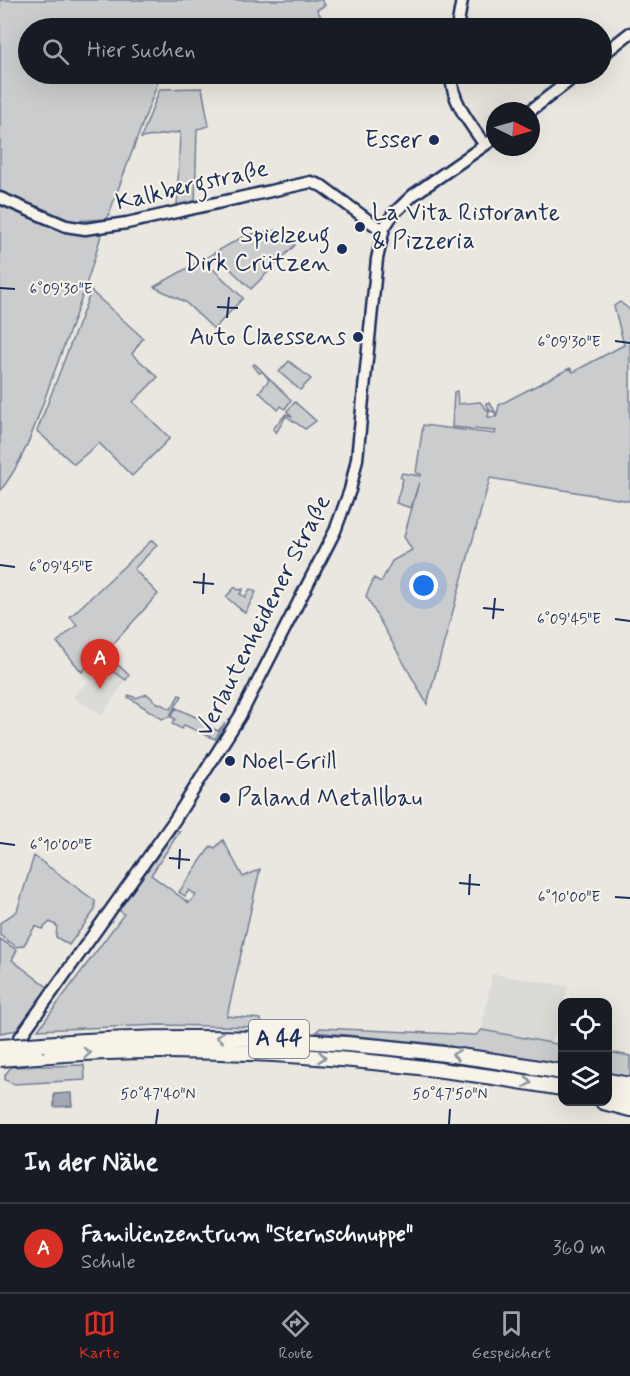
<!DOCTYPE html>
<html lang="de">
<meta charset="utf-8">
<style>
body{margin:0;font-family:Mynerve,sans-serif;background:#242831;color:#f1f3f6}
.controls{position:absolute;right:18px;bottom:18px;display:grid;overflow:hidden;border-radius:12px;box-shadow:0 6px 24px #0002}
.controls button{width:54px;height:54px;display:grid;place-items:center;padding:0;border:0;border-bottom:2px solid #363941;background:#171b24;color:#f1f3f6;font:30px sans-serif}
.compass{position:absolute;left:486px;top:102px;width:54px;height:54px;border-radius:50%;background:#171b24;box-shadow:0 6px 24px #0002;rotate:95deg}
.you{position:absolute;left:424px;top:586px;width:21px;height:21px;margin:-15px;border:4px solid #fff;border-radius:50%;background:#1a73e8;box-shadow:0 0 0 9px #1a73e833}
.badge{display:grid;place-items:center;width:39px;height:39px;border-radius:50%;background:#d93025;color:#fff;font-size:20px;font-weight:700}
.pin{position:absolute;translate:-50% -50px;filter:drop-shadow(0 2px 3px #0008)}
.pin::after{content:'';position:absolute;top:32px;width:21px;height:18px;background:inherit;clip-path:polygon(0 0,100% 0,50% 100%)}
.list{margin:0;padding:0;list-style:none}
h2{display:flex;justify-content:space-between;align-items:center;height:78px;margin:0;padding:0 24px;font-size:26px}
h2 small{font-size:20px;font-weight:400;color:#9ea1a6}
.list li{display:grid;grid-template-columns:39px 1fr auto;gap:18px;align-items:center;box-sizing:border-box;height:90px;padding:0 24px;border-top:2px solid #363941}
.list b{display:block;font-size:22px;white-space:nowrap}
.list p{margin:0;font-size:20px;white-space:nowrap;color:#9ea1a6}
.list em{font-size:20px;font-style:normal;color:#9ea1a6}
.icon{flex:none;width:33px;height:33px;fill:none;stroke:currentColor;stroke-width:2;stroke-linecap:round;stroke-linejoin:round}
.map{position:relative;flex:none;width:630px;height:1124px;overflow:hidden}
.search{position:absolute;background:#171b24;box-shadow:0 6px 24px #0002;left:18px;right:18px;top:18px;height:66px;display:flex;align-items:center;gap:15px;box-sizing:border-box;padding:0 21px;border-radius:33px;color:#9ea1a6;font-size:22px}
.sheet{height:168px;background:#171b24}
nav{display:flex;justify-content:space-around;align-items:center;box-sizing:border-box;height:84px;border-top:2px solid #363941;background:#171b24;font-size:16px;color:#9ea1a6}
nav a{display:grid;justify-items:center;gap:3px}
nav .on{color:#d93025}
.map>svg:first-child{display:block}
.built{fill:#dadad6}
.green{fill:#cbcccd;stroke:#737e96;stroke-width:1.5}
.water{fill:#a3a8b4;stroke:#6d7892;stroke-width:1.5}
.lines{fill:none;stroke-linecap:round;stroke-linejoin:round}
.secondary-casing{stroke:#1b2f5e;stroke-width:15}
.highway-casing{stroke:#1b2f5e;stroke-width:18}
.secondary{stroke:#f7f3e8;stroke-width:10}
.highway{stroke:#f7f3e8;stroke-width:14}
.highway-bridge-casing{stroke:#1b2f5e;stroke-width:18;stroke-linecap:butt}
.highway-bridge{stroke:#f7f3e8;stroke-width:14}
.oneway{stroke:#8991a3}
.ticks{fill:none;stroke:#1b2f5e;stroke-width:2}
.poi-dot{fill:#1b2f5e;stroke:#f7f3e8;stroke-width:2}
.labels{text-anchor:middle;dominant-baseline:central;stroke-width:4.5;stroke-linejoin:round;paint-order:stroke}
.shield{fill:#f7f3e8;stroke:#5d6a87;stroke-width:1.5}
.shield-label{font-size:22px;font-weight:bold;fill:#1b2f5e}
.poi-label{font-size:24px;fill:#1b2f5e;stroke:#f7f3e8;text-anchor:end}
.street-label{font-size:24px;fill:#1b2f5e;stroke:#f7f3e8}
.ticks-label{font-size:15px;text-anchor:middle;fill:#1b2f5e;stroke:#f7f3e8;stroke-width:4.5;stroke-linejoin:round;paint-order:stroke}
</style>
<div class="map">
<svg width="630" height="1124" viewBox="0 0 630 1124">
<rect width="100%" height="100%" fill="#eae7e0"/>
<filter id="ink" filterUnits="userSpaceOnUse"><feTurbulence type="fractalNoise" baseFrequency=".0167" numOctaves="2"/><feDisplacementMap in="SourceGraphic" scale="12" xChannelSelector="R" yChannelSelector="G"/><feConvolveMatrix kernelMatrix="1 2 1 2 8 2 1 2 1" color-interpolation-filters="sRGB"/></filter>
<g filter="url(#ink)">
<path class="built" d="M 97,655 L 104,665 L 126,680 L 102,715 L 73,697 L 88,681 L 81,674 Z
M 492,974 L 568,986 L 552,1043 L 482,1030 Z"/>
<path class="green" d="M 0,0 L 322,0 L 325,5 L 317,10 L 326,25 L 322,28 L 293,28 L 290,22 L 277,28 L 28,28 L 28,74 L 161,74 L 107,219 L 70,221 L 0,191 Z
M 202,88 L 209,126 L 197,129 L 195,205 L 177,208 L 180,132 L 141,138 L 160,89 Z
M 0,202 L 100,231 L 101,235 C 88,284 70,330 52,378 C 38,416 26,459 0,491 Z
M 277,230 L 295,245 L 251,289 L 218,257 L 209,265 L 243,298 L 214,329 L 185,302 L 154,287 L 246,235 Z
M 91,291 L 143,338 L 132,354 L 158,377 L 133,402 L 170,438 L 132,476 L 99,443 L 74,464 L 37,431 Z
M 620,302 L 630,310 L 630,501 L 490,478 L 427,704 L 366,596 L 374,578 L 381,582 L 392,561 L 412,550 L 404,537 L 419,482 L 411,508 L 396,503 L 403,479 L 400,477 L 402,473 L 421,476 L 421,474 L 416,473 L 423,425 L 495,434 L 496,431 L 452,427 L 454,392 L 457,391 L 458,404 L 480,402 L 489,412 L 488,417 L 496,417 L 495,412 L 490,411 L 486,403 L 490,403 L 497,415 L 499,405 L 570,368 L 573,372 L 624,345 L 614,306 Z
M 289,361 L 311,379 L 300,390 L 279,372 Z
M 255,364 L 291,400 L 285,409 L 281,406 L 278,410 L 259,392 L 269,380 L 263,372 L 259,373 L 253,365 Z
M 295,402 L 316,421 L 305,429 L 286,416 L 276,433 L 273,429 L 286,414 L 291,416 L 287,411 Z
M 152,540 L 157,545 L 134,569 L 158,594 L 105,653 L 129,675 L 126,680 L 104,665 L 97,655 L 82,672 L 57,642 L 77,625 L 70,617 Z
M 235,587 L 238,590 L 243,589 L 240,594 L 245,597 L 250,589 L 256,592 L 245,613 L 226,597 Z
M 147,694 L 156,702 L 171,709 L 179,695 L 182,696 L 169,717 L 162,719 L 128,697 L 129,695 L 136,698 Z
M 176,708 L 211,724 L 210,727 L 218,731 L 225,723 L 215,739 L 184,725 L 182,729 L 172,724 L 175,719 L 171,717 Z
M 176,830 L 180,831 L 151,875 L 189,903 L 196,895 L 189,890 L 185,896 L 179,892 L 211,846 L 215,848 L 223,840 L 243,877 L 260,869 L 227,1016 L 261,1019 L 262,1027 L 160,1025 L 38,1030 L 124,914 L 119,910 Z
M 34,856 L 95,901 L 95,910 L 69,945 L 56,937 L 57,926 L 50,922 L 42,929 L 35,926 L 24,945 L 17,947 L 0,935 L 0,923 L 17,911 Z
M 0,939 L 17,950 L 12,960 L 50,989 L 18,1030 L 0,1033 Z
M 320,1028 L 476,1035 L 482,1030 L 562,1045 L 562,1065 L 438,1044 L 316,1032 Z
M 608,1052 L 630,1056 L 630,1079 L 608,1074 Z
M 84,1065 L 85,1080 L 14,1084 L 5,1080 L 5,1075 L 11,1067 Z"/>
<path class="water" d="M 71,1093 L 72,1106 L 54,1107 L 54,1094 Z"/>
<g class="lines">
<defs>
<path id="secondary" d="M 457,28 L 462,0
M 602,55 L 630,33
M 451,74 C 451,101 470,124 485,145
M 530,111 L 578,74
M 0,198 L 66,226 L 85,229 L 127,223 L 311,182 L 322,186 L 376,226 L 384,228
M 11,1050 L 174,821 L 240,716 L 335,531 L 350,490 L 357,459 L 377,259 L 384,228 L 393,214 L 413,195 L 495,138"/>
<path id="highway" d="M 43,1044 C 218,1030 390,1041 562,1072
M 37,1056 C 213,1042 389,1059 562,1088
M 608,1081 L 630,1085
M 608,1095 L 630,1099
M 603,1102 L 630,1109"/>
</defs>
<use href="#secondary" class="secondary-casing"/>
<use href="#highway" class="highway-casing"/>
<use href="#secondary" class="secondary"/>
<use href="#highway" class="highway"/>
<defs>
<path id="highway-bridge" d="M 0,1047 L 43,1044
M 0,1059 L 37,1056"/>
</defs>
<use href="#highway-bridge" class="highway-bridge-casing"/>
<use href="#highway-bridge" class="highway-bridge"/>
</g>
<defs><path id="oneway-chevron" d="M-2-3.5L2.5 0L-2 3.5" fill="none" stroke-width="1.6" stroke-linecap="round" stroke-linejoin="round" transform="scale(1.5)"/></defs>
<g class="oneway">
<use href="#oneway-chevron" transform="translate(220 1037) rotate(-179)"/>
<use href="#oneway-chevron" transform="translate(87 1053) rotate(-2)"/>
<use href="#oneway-chevron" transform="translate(456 1055) rotate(-172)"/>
<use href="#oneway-chevron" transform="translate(322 1057) rotate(4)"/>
<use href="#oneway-chevron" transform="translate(528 1082) rotate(9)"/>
</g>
</g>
<path class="ticks" d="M 0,288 L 15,289M 217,307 L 238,308M 227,318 L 229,297M 615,341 L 630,343M 0,565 L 15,567M 193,582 L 214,584M 203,594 L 204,573M 483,608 L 504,610M 493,619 L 495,598M 615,619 L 630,621M 0,843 L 15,845M 169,858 L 190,860M 179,869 L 180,849M 459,883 L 480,885M 469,895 L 470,874M 615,897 L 630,898M 156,1124 L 158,1109M 449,1124 L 450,1109"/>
<g class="poi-dot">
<circle cx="434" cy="140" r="6"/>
<circle cx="360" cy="227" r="6"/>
<circle cx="342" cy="249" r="6"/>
<circle cx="358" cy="337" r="6"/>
<circle cx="230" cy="761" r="6"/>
<circle cx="225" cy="798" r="6"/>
</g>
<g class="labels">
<rect class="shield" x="249" y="1020" width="60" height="38" rx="4.5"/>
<g class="shield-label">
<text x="279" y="1039">A 44</text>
</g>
<g class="poi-label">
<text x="422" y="140">Esser</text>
<text x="372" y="213" text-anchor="start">La Vita Ristorante<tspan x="372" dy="28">&amp; Pizzeria</tspan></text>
<text x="330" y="235">Spielzeug<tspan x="330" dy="28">Dirk Crützen</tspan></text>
<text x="346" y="337">Auto Claessens</text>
<text x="242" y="761" text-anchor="start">Noel-Grill</text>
<text x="237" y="798" text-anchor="start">Paland Metallbau</text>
</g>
<g class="street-label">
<text transform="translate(192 186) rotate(-13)">Kalkbergstraße</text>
<text transform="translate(264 616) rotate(-63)">Verlautenheidener Straße</text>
</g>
</g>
<g class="ticks-label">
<text x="61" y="294">6°09'30"E</text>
<text x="569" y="347">6°09'30"E</text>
<text x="61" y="572">6°09'45"E</text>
<text x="569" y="624">6°09'45"E</text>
<text x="61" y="850">6°10'00"E</text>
<text x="569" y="902">6°10'00"E</text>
<text x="158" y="1099">50°47'40"N</text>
<text x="450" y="1099">50°47'50"N</text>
</g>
</svg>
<div class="controls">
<button><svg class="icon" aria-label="locate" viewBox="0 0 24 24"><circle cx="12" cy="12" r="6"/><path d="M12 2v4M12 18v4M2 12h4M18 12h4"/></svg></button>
<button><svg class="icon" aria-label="layers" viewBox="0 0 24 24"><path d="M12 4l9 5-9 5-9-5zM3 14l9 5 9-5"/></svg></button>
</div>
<svg class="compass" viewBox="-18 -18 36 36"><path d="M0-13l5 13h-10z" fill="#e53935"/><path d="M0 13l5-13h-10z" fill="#9ea1a6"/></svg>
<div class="you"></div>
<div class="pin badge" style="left:100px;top:689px">A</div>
<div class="search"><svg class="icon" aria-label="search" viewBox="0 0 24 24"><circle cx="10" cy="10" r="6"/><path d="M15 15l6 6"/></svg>Hier suchen</div>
</div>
<section class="sheet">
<h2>In der Nähe<small></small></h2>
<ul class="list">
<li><span class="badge">A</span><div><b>Familienzentrum &quot;Sternschnuppe&quot;</b><p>Schule</p></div><em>360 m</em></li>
</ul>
</section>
<nav>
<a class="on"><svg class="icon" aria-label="map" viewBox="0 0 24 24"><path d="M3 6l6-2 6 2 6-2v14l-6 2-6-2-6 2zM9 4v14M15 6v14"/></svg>Karte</a>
<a><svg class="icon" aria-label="directions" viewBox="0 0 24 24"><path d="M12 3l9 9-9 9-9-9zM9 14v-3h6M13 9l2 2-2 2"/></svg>Route</a>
<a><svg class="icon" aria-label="saved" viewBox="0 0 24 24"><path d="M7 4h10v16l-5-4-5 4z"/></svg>Gespeichert</a>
</nav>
